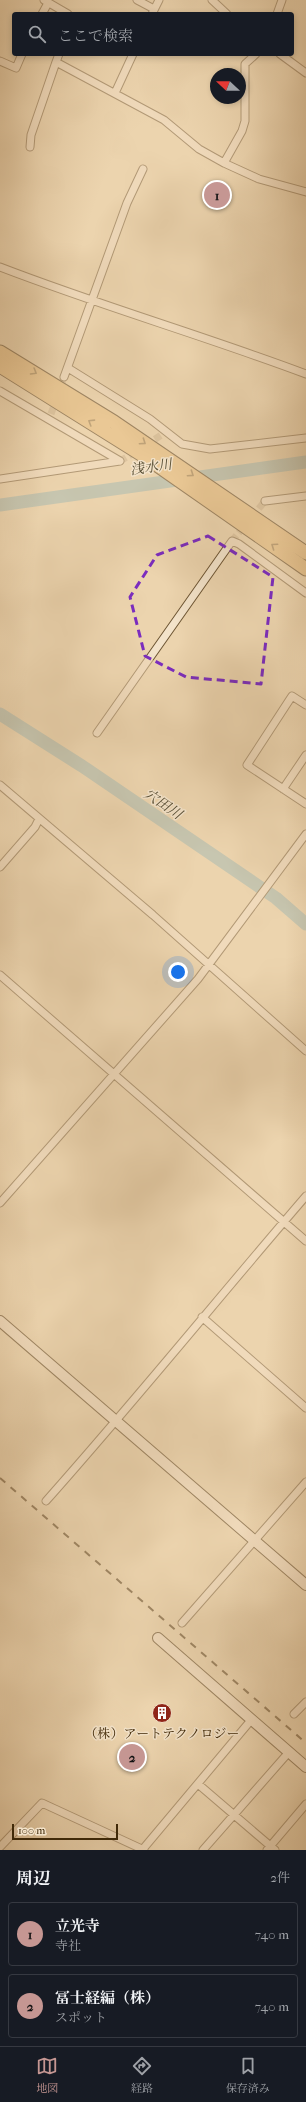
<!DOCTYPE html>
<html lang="ja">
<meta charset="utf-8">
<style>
body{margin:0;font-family:"IM FELL French Canon","Noto Serif JP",serif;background:#242831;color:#f1f3f6}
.compass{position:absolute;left:210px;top:68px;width:36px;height:36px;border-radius:50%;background:#171b24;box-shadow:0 2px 6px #0003;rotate:292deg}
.scale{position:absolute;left:12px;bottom:10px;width:106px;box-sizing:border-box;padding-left:4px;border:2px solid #412a09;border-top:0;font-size:11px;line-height:14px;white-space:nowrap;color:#412a09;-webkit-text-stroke:3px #f3e3ca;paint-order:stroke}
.you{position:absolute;left:178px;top:972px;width:14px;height:14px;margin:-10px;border:3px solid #fff;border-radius:50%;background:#1a73e8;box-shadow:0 0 0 6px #1a73e833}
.badge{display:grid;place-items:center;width:26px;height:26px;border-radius:50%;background:#c59692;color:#111;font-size:13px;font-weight:700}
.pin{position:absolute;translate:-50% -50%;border:2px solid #fff;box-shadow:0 1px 4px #0006}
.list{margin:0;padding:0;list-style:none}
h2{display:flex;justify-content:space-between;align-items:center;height:52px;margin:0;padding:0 16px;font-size:17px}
h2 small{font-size:13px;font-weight:400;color:#9ea1a6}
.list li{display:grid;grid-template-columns:26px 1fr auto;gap:12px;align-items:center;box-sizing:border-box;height:64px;margin:0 8px 8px;padding:0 8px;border:1px solid #363941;border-radius:4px}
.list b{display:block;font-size:15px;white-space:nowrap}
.list p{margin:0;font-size:13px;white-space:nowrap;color:#9ea1a6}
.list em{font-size:13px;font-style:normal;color:#9ea1a6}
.icon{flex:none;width:22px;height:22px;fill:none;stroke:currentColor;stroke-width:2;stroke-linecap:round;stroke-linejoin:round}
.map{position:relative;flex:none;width:306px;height:1850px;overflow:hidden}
.search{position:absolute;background:#171b24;box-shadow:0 2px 6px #0003;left:12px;right:12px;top:12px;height:44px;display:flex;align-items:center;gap:10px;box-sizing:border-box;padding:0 14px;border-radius:4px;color:#9ea1a6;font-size:15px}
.sheet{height:196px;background:#171b24}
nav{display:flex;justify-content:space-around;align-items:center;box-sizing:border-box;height:56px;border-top:1px solid #363941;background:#171b24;font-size:11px;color:#9ea1a6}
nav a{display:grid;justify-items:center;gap:2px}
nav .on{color:#c59692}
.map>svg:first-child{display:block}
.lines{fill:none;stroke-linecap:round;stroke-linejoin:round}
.river{stroke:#9ab7b1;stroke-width:13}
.street-tunnel{stroke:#cab28d;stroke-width:7;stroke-dasharray:7 3.5;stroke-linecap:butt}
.street-casing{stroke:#6c5432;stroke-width:9}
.secondary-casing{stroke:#412a09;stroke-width:12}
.highway-casing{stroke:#412a09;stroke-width:15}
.street{stroke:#f3e3ca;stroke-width:7}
.secondary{stroke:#f3e3ca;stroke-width:10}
.highway{stroke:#e6ba77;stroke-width:13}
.rail{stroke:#412a09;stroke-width:2;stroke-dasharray:7 7;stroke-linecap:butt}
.oneway{stroke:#8b6b3a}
.marked{fill:none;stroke:#7b2cbf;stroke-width:3;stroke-dasharray:8 5;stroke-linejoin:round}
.labels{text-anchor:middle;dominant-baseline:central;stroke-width:3;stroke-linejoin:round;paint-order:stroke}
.poi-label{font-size:13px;fill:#412a09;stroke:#f3e3ca}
.water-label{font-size:14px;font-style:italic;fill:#574d33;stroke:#f3e3ca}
</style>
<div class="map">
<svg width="306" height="1850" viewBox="0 0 306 1850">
<rect width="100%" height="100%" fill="#ecd4ae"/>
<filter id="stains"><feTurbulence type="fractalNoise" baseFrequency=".005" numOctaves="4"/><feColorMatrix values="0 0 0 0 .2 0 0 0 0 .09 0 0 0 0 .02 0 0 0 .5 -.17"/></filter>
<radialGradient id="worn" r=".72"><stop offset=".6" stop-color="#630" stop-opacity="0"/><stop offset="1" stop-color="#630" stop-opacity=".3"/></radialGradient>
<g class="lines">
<path class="river" d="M 0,505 L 306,462
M 0,714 L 82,766 L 276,898 L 306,924"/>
<path class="street-tunnel" d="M 51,414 L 64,377
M 146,445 L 166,432
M 120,461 L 137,451
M 232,541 L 265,501"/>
<defs>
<path id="street" d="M 44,0 L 68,14
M 137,0 L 154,9
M 212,0 L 227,14
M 42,14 L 48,3
M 152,14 L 159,0
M 277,14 L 282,0
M 59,54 L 56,62 L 164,120 L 199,149 L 224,163 L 259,179 L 306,192
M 280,54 L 306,73
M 0,61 L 16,68 L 22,54
M 115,93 L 133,54
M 30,147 L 31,135 L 56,62
M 224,163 L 242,131 L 245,121 L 245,64 L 256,54
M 0,267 C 101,306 205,336 306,374
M 68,368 L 150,419 L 182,444 L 210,449 L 306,438
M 64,377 L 127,203 L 143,169
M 0,391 L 120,461
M 0,479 L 120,461
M 265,501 L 306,496
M 306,705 L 292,696 L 247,765 L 306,804
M 97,733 L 232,541 L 239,544 L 306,593
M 0,785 L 153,915 L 306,1051
M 283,789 L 306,755
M 0,867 L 35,827 L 39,819
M 0,975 L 306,1241
M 0,1203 L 198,979 L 306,834
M 202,1317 L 306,1408
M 46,1501 C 135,1401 219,1297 306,1196
M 182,1623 L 306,1482
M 294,1714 L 306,1702
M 198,1784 L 275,1850
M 0,1847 L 42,1803 L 144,1850
M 143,1849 L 252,1719
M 203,1850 L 289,1752
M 267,1850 L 306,1804"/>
<path id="secondary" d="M 0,1321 L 306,1585
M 158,1638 L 306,1767"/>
<path id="highway" d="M 0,352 L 114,422 L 306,553
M 0,366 L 147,458 L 306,569"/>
</defs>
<use href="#street" class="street-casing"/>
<use href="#secondary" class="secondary-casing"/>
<use href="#highway" class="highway-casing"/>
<use href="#street" class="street"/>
<use href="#secondary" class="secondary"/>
<use href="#highway" class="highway"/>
<path class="rail" d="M 0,1478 L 306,1743"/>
</g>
<defs><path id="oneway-chevron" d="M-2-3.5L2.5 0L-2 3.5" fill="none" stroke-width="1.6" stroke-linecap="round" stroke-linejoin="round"/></defs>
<g class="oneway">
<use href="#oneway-chevron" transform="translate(34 372) rotate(31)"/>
<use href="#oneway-chevron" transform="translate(91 422) rotate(-148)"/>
<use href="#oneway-chevron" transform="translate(143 442) rotate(34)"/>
<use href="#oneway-chevron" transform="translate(191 474) rotate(34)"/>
<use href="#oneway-chevron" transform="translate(274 546) rotate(-145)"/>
</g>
<path d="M0 0H306V1850H0ZM 208,536 L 273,577 L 261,684 L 186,677 L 145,656 L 130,597 L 157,555 Z" fill="#ecd4ae" fill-opacity=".55" fill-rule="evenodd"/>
<path class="marked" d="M 208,536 L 273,577 L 261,684 L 186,677 L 145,656 L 130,597 L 157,555 Z"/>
<defs>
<symbol id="building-disc" viewBox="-11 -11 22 22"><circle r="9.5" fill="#8f2418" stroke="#f3e3ca"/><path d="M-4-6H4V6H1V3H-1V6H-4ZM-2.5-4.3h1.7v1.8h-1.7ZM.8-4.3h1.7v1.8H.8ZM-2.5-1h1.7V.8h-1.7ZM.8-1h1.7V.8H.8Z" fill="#fff"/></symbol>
</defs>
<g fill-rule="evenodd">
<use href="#building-disc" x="151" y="1702" width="22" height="22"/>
</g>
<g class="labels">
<g class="poi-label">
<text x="162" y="1733">（株）アートテクノロジー</text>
</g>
<g class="water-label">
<text transform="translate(151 467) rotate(-8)">浅水川</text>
<text transform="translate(163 804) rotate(34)">穴田川</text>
</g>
</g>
<rect width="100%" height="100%" filter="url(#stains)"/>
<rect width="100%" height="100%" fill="url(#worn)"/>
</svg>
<svg class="compass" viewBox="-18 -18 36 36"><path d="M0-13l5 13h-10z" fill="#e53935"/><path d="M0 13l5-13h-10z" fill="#9ea1a6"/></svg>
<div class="scale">100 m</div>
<div class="you"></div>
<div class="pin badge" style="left:217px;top:195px">1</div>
<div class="pin badge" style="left:132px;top:1757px">2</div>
<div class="search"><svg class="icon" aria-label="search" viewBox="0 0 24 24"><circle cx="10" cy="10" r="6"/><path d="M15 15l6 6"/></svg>ここで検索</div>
</div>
<section class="sheet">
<h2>周辺<small>2件</small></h2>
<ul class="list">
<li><span class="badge">1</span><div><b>立光寺</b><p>寺社</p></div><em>740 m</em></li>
<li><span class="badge">2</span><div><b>冨士経編（株）</b><p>スポット</p></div><em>740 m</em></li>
</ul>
</section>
<nav>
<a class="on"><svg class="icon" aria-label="map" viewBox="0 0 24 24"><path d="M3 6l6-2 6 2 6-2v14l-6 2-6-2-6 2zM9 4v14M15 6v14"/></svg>地図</a>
<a><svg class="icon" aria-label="directions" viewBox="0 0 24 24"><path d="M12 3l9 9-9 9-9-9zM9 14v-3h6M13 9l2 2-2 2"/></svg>経路</a>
<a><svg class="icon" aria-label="saved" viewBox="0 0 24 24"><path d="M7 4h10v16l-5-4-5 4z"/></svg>保存済み</a>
</nav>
